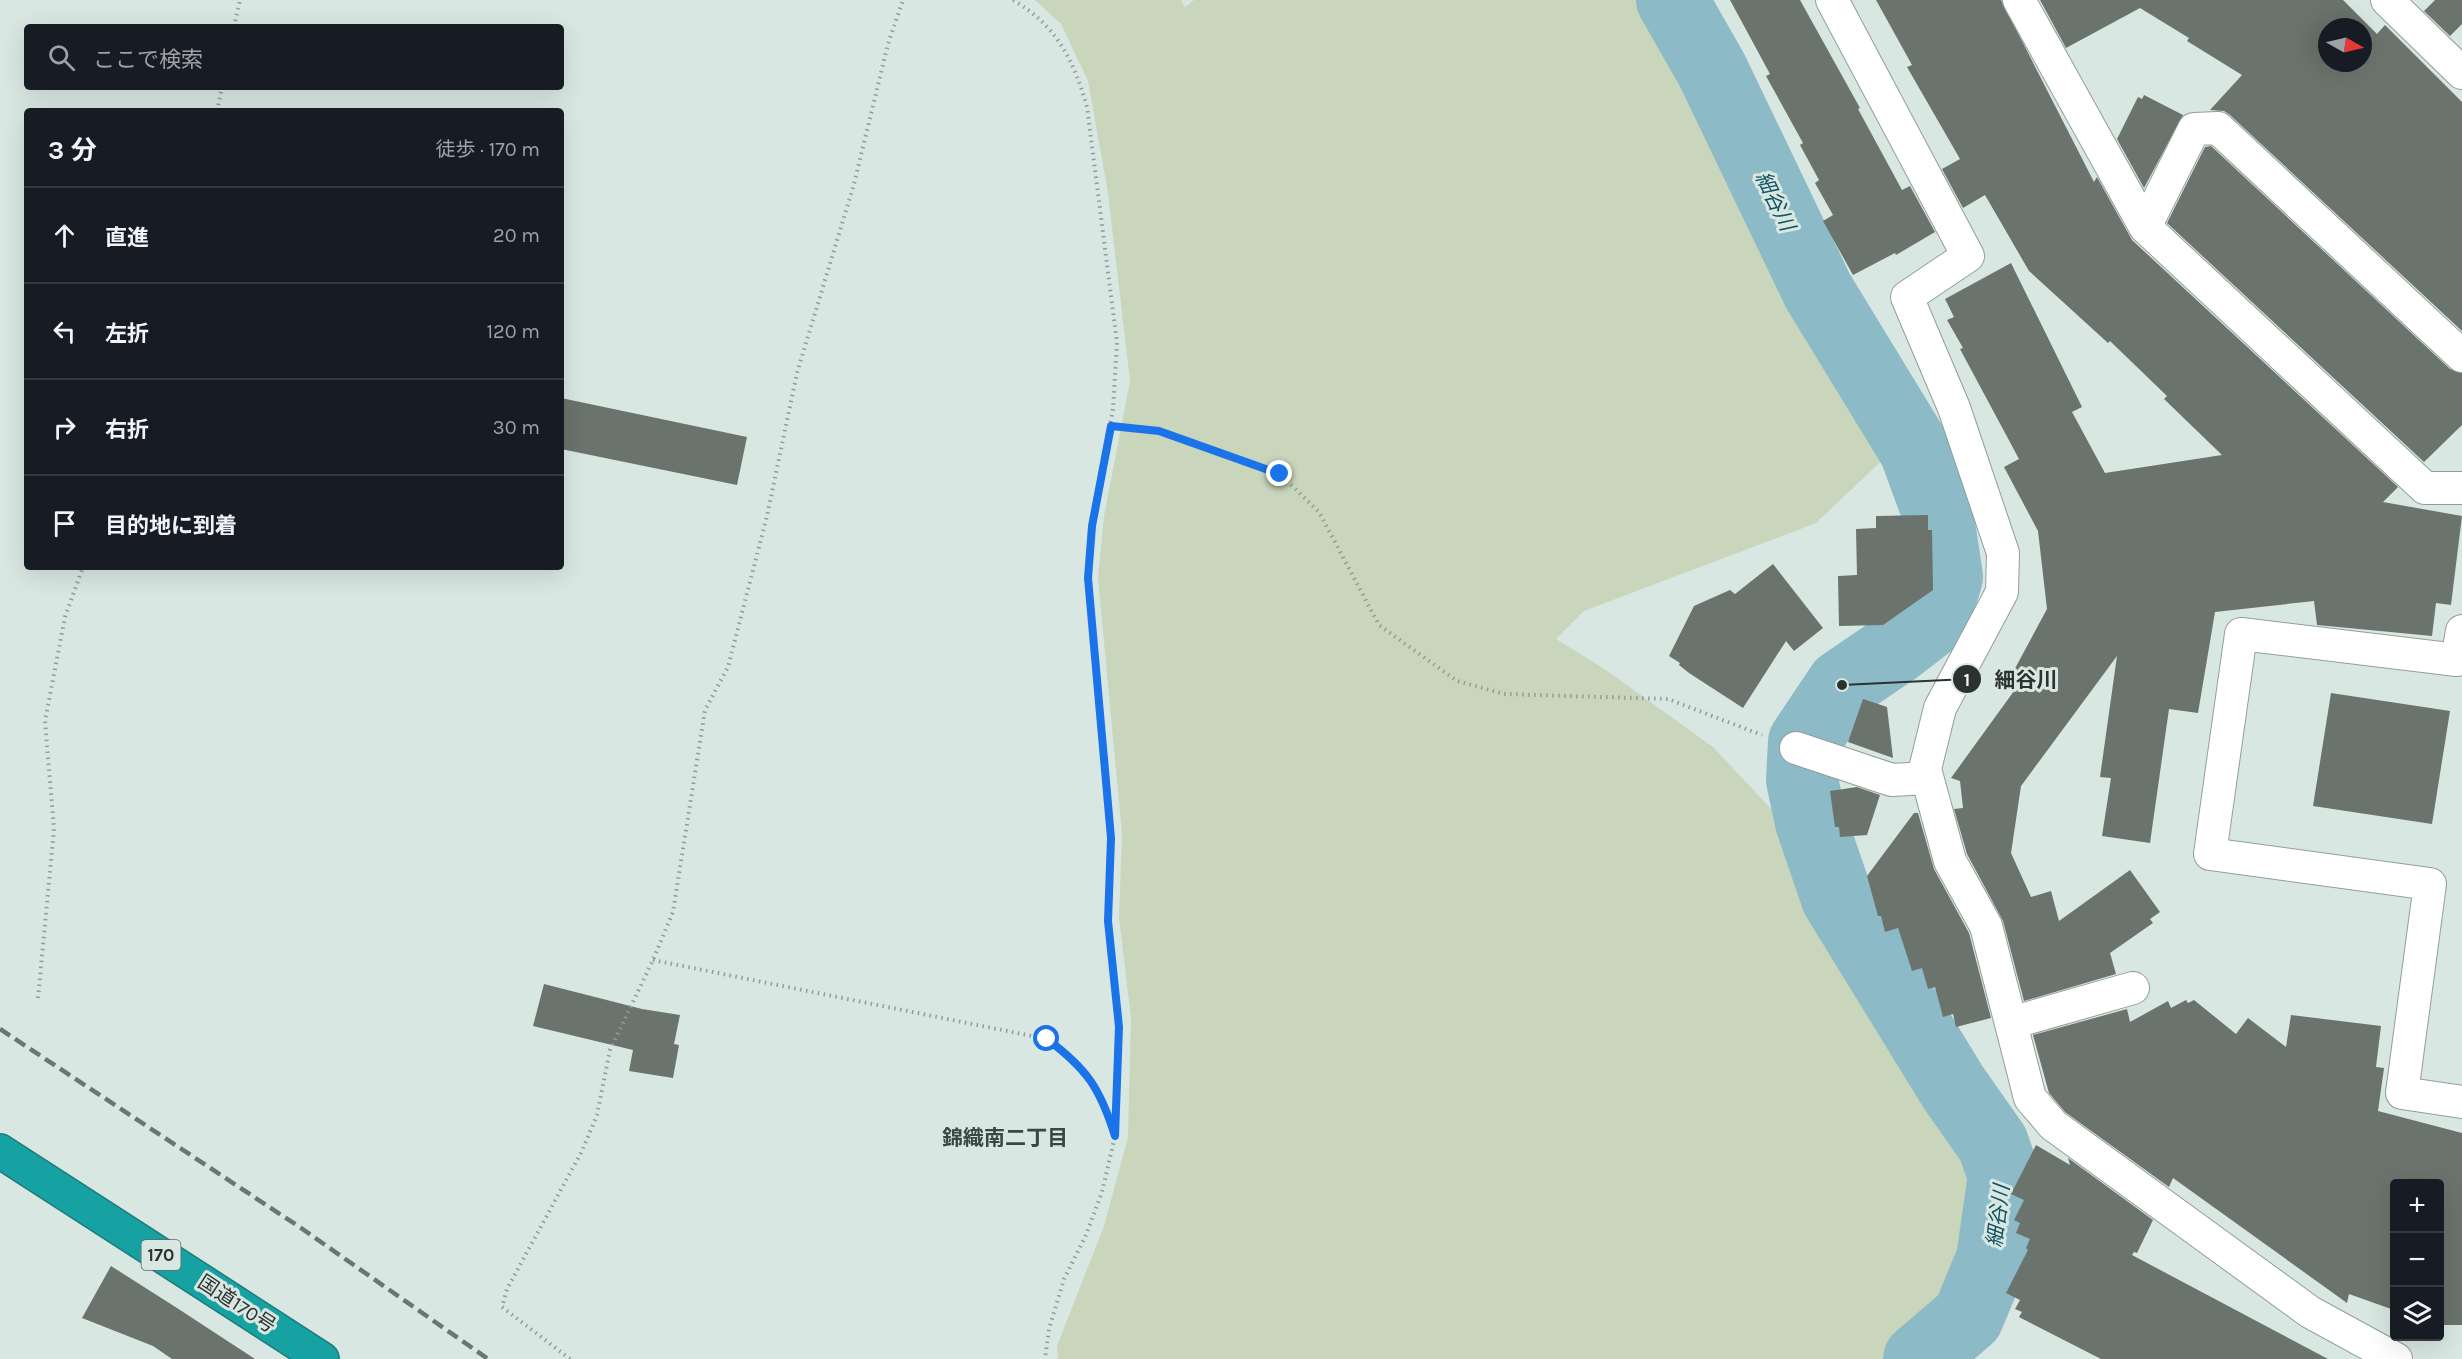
<!DOCTYPE html>
<html lang="ja">
<meta charset="utf-8">
<style>
body{margin:0;font-family:Karla,"Noto Sans JP",sans-serif;background:#20242c;color:#f1f3f6}
.controls{position:absolute;right:18px;bottom:18px;display:grid;overflow:hidden;border-radius:6px;box-shadow:0 6px 24px #0002}
.controls button{width:54px;height:54px;display:grid;place-items:center;padding:0;border:0;border-bottom:2px solid #363941;background:#171b24;color:#f1f3f6;font:30px sans-serif}
.compass{position:absolute;left:2318px;top:18px;width:54px;height:54px;border-radius:50%;background:#171b24;box-shadow:0 6px 24px #0002;rotate:98deg}
.stop{position:absolute;width:18px;height:18px;margin:-14px;border:4px solid #1a73e8;border-radius:50%;background:#fff}
.stop.end{background:#1a73e8;border-color:#fff;box-shadow:0 2px 6px #0008}
.list{margin:0;padding:0;list-style:none}
h2{display:flex;justify-content:space-between;align-items:center;height:78px;margin:0;padding:0 24px;font-size:26px}
h2 small{font-size:20px;font-weight:400;color:#9ea1a6}
.list li{display:grid;grid-template-columns:39px 1fr auto;gap:18px;align-items:center;box-sizing:border-box;height:96px;padding:0 24px;border-top:2px solid #363941}
.list b{display:block;font-size:22px;white-space:nowrap}
.list em{font-size:20px;font-style:normal;color:#9ea1a6}
.icon{flex:none;width:33px;height:33px;fill:none;stroke:currentColor;stroke-width:2;stroke-linecap:round;stroke-linejoin:round}
.map{position:relative;flex:none;width:2462px;height:1359px;overflow:hidden}
.search{position:absolute;background:#171b24;box-shadow:0 6px 24px #0002;left:24px;top:24px;width:540px;height:66px;display:flex;align-items:center;gap:15px;box-sizing:border-box;padding:0 21px;border-radius:6px;color:#9ea1a6;font-size:22px}
.panel{position:absolute;background:#171b24;box-shadow:0 6px 24px #0002;left:24px;top:108px;width:540px;height:462px;border-radius:6px}
.map>svg:first-child{display:block}
.green{fill:#c9d6bc}
.lines{fill:none;stroke-linecap:round;stroke-linejoin:round}
.river{stroke:#8cbac7;stroke-width:72}
.building{fill:#6a736c;fill-rule:evenodd}
.street-casing{stroke:#929e9a;stroke-width:34}
.highway-casing{stroke:#1e7b7a;stroke-width:36}
.path{stroke:#919c98;stroke-width:4;stroke-dasharray:1.5 4.5;stroke-linecap:butt}
.street{stroke:#fff;stroke-width:32}
.highway{stroke:#16a2a2;stroke-width:33}
.rail{stroke:#6c7572;stroke-width:4.5;stroke-dasharray:12 6;stroke-linecap:butt}
.route{stroke:#1a73e8;stroke-width:8}
.labels{text-anchor:middle;dominant-baseline:central;stroke-width:6;stroke-linejoin:round;paint-order:stroke}
.shield{fill:#d9e7e2;stroke:#606865;stroke-width:1.5}
.shield-label{font-size:18px;font-weight:bold;fill:#2c3230}
.street-label{font-size:20px;fill:#2c3230;stroke:#d9e7e2}
.water-label{font-size:21px;font-style:italic;fill:#125260;stroke:#d9e7e2}
.neighbourhood-label{font-size:21px;font-weight:bold;fill:#3c4743;stroke:#d9e7e2}
.leader{fill:none;stroke:#2c3230;stroke-width:2}
.callout-dot{fill:#2c3230;stroke:#d9e7e2;stroke-width:2}
.mark-label{font-size:18px;text-anchor:middle;font-weight:bold;fill:#fff}
.callout-label{font-size:21px;text-anchor:middle;font-weight:bold;fill:#2c3230;stroke:#d9e7e2;stroke-width:6;stroke-linejoin:round;paint-order:stroke}
</style>
<div class="map">
<svg width="2462" height="1359" viewBox="0 0 2462 1359">
<rect width="100%" height="100%" fill="#d9e7e2"/>
<path class="green" d="M 1035,0 L 1181,0 L 1185,7 L 1194,0 L 1660,0 L 1707,80 L 1810,297 L 1894,449 L 1816,523 L 1584,611 L 1556,639 L 1606,670 L 1713,747 L 1810,850 L 1828,905 L 1951,1100 L 1981,1153 L 1977,1231 L 1962,1292 L 1935,1327 L 1900,1359 L 1058,1359 L 1057,1346 L 1104,1226 L 1128,1137 L 1131,1018 L 1119,918 L 1122,834 L 1098,578 L 1104,516 L 1130,381 L 1108,193 L 1088,81 L 1061,24 Z"/>
<g class="lines">
<path class="river" d="M 1672,0 L 1712,70 L 1818,291 L 1915,450 L 1937,510 L 1947,577 L 1934,619 L 1895,649 L 1842,685 L 1804,742 L 1802,780 L 1811,822 L 1837,898 L 1953,1087 L 1993,1144 L 2004,1176 L 1992,1259 L 1968,1317 L 1919,1359"/>
</g>
<path class="building" d="M 1730,0 L 1800,0 L 1860,108 L 1858,109 L 1902,190 L 1910,186 L 1935,232 L 1896,255 L 1895,253 L 1853,275 L 1823,221 L 1833,215 L 1815,183 L 1819,180 L 1800,145 L 1803,143 L 1766,76 L 1770,74 Z
M 1876,0 L 2001,0 L 2094,182 L 2097,177 L 2132,240 L 2398,487 L 2383,502 L 2462,516 L 2451,605 L 2436,603 L 2432,636 L 2317,625 L 2314,601 L 2215,612 L 2198,713 L 2169,709 L 2150,843 L 2102,836 L 2111,778 L 2100,777 L 2117,656 L 2021,786 L 2011,853 L 2031,897 L 2051,891 L 2059,921 L 2130,870 L 2160,912 L 2150,919 L 2153,923 L 2110,953 L 2116,974 L 2024,1001 L 2003,921 L 1967,854 L 1954,809 L 1963,808 L 1960,781 L 1951,778 L 2014,691 L 2008,688 L 2015,676 L 2012,674 L 2047,609 L 2038,531 L 2004,467 L 2019,459 L 1960,349 L 1963,348 L 1947,320 L 1954,317 L 1945,299 L 2011,263 L 2082,407 L 2072,412 L 2105,473 L 2222,455 L 2164,399 L 2167,396 L 2110,341 L 2108,343 L 2029,271 L 1985,195 L 1963,208 L 1942,169 L 1960,159 L 1907,67 L 1912,65 Z
M 2040,0 L 2343,0 L 2377,34 L 2385,25 L 2462,102 L 2462,331 L 2230,115 L 2224,111 L 2210,110 L 2242,75 L 2187,41 L 2189,38 L 2140,8 L 2066,48 ZM 2327,27 L 2363,27 L 2363,63 L 2327,63 Z
M 2435,0 L 2462,0 L 2462,24 L 2450,36 L 2424,11 Z
M 2144,95 L 2183,115 L 2144,188 L 2117,139 L 2138,97 L 2142,99 Z
M 2211,146 L 2450,369 L 2462,373 L 2462,425 L 2424,462 L 2167,223 L 2205,147 Z
M 561,398 L 747,437 L 737,485 L 561,449 Z
M 1928,515 L 1928,530 L 1932,530 L 1933,590 L 1883,625 L 1839,626 L 1838,576 L 1857,575 L 1856,529 L 1876,528 L 1876,516 Z
M 1773,564 L 1823,628 L 1794,651 L 1786,641 L 1743,708 L 1689,673 L 1679,665 L 1680,663 L 1669,656 L 1694,606 L 1730,590 L 1735,594 Z
M 2331,693 L 2450,711 L 2432,824 L 2313,806 Z
M 1863,699 L 1887,707 L 1893,758 L 1848,742 Z
M 1857,787 L 1880,795 L 1867,835 L 1840,837 L 1839,827 L 1835,827 L 1830,791 Z
M 1914,813 L 1918,813 L 1934,869 L 1969,933 L 1991,1018 L 1956,1027 L 1953,1014 L 1943,1017 L 1935,987 L 1928,989 L 1922,968 L 1912,971 L 1898,928 L 1885,932 L 1881,916 L 1878,916 L 1867,876 Z
M 544,984 L 642,1009 L 680,1015 L 674,1044 L 679,1045 L 673,1078 L 629,1071 L 633,1050 L 533,1026 Z
M 2186,1000 L 2188,1003 L 2194,1000 L 2236,1034 L 2248,1018 L 2286,1047 L 2291,1015 L 2381,1026 L 2376,1067 L 2384,1068 L 2378,1111 L 2462,1133 L 2462,1325 L 2439,1325 L 2439,1184 L 2394,1184 L 2394,1310 L 2349,1294 L 2347,1303 L 2173,1178 L 2169,1187 L 2065,1112 L 2049,1093 L 2033,1035 L 2127,1009 L 2130,1022 L 2168,1001 L 2171,1008 Z
M 2036,1145 L 2070,1165 L 2068,1158 L 2153,1220 L 2137,1253 L 2134,1252 L 2132,1255 L 2328,1359 L 2101,1359 L 2019,1317 L 2022,1312 L 2015,1309 L 2020,1300 L 2006,1293 L 2028,1250 L 2026,1248 L 2030,1239 L 2016,1233 L 2020,1223 L 2014,1220 L 2024,1200 L 2011,1194 Z
M 111,1266 L 177,1308 L 255,1359 L 172,1359 L 153,1346 L 82,1318 Z"/>
<g class="lines">
<defs>
<path id="street" d="M 1832,0 L 1968,256 L 1907,297 L 1954,408 L 2003,553 L 2002,592 L 1940,708 L 1925,769 L 1950,861 L 1986,926 L 2030,1098 L 2053,1125 L 2310,1312 L 2396,1359
M 2019,0 L 2145,227 L 2425,488 L 2462,488
M 2387,0 L 2462,73
M 2145,227 L 2194,129 L 2218,128 L 2462,356
M 2462,631 L 2457,660 L 2241,634 L 2210,854 L 2430,884 L 2402,1093 L 2462,1102
M 1796,748 L 1892,780 L 1927,778
M 2011,1023 L 2133,988"/>
<path id="highway" d="M 0,1151 L 322,1359"/>
</defs>
<use href="#street" class="street-casing"/>
<use href="#highway" class="highway-casing"/>
<path class="path" d="M 1013,0 C 1057,26 1073,59 1087,107 L 1117,343 L 1113,409 L 1092,526 L 1088,578 L 1111,838 L 1109,921 L 1119,1027 L 1118,1085 L 1115,1136 L 1102,1192 L 1086,1235 L 1064,1279 L 1049,1329 L 1045,1359
M 234,27 L 240,0
M 217,111 L 222,87
M 1111,426 L 1159,431 L 1280,474 L 1319,512 L 1379,625 L 1457,681 L 1504,694 L 1668,699 L 1762,735
M 653,960 L 1047,1039 C 1083,1066 1099,1087 1113,1131
M 38,998 L 54,829 L 45,721 L 65,617 L 83,567
M 570,1359 L 502,1307 L 507,1289 L 582,1151 L 597,1115 L 610,1050 L 653,960 L 673,912 L 705,710 L 728,667 L 767,516 L 797,373 L 854,184 L 888,44 L 903,0"/>
<use href="#street" class="street"/>
<use href="#highway" class="highway"/>
<path class="rail" d="M 0,1029 L 301,1228 L 488,1359"/>
</g>
<g class="lines">
<path class="route" d="M 1047,1039 C 1087,1069 1100,1088 1115,1136 L 1119,1027 L 1108,921 L 1111,838 L 1088,578 L 1092,526 L 1111,426 L 1159,431 L 1280,474"/>
</g>
<g class="labels">
<rect class="shield" x="141.5" y="1240" width="39" height="30" rx="4.5"/>
<g class="shield-label">
<text x="161" y="1255">170</text>
</g>
<g class="street-label">
<text transform="translate(237 1304) rotate(33)">国道170号</text>
</g>
<g class="water-label">
<text transform="translate(1775 201) rotate(64)">細谷川</text>
<text transform="translate(1998 1216) rotate(-83)">細谷川</text>
</g>
<g class="neighbourhood-label">
<text x="1005" y="1138">錦織南二丁目</text>
</g>
</g>
<path class="leader" d="M1842 685L1967 679"/>
<g class="callout-dot">
<circle cx="1842" cy="685" r="6"/>
<circle cx="1967" cy="679" r="15"/>
</g>
<g class="mark-label">
<text x="1967" y="686">1</text>
</g>
<g class="callout-label">
<text x="2026" y="687">細谷川</text>
</g>
</svg>
<div class="controls">
<button>+</button>
<button>−</button>
<button><svg class="icon" aria-label="layers" viewBox="0 0 24 24"><path d="M12 4l9 5-9 5-9-5zM3 14l9 5 9-5"/></svg></button>
</div>
<svg class="compass" viewBox="-18 -18 36 36"><path d="M0-13l5 13h-10z" fill="#e53935"/><path d="M0 13l5-13h-10z" fill="#9ea1a6"/></svg>
<div class="stop" style="left:1047px;top:1039px"></div>
<div class="stop end" style="left:1280px;top:474px"></div>
<div class="search"><svg class="icon" aria-label="search" viewBox="0 0 24 24"><circle cx="10" cy="10" r="6"/><path d="M15 15l6 6"/></svg>ここで検索</div>
<section class="panel">
<h2>3 分<small>徒歩 · 170 m</small></h2>
<ul class="list">
<li><svg class="icon" aria-label="ahead" viewBox="0 0 24 24"><path d="M12 20V5M6 11l6-6 6 6"/></svg><div><b>直進</b></div><em>20 m</em></li>
<li><svg class="icon" aria-label="left" viewBox="0 0 24 24"><path d="M17 20v-9H6M10 6l-5 5 5 5"/></svg><div><b>左折</b></div><em>120 m</em></li>
<li><svg class="icon" aria-label="right" viewBox="0 0 24 24"><path d="M7 20v-9h11M14 6l5 5-5 5"/></svg><div><b>右折</b></div><em>30 m</em></li>
<li><svg class="icon" aria-label="arrive" viewBox="0 0 24 24"><path d="M6 21V4h12l-3 4 3 4H6"/></svg><div><b>目的地に到着</b></div></li>
</ul>
</section>
</div>
